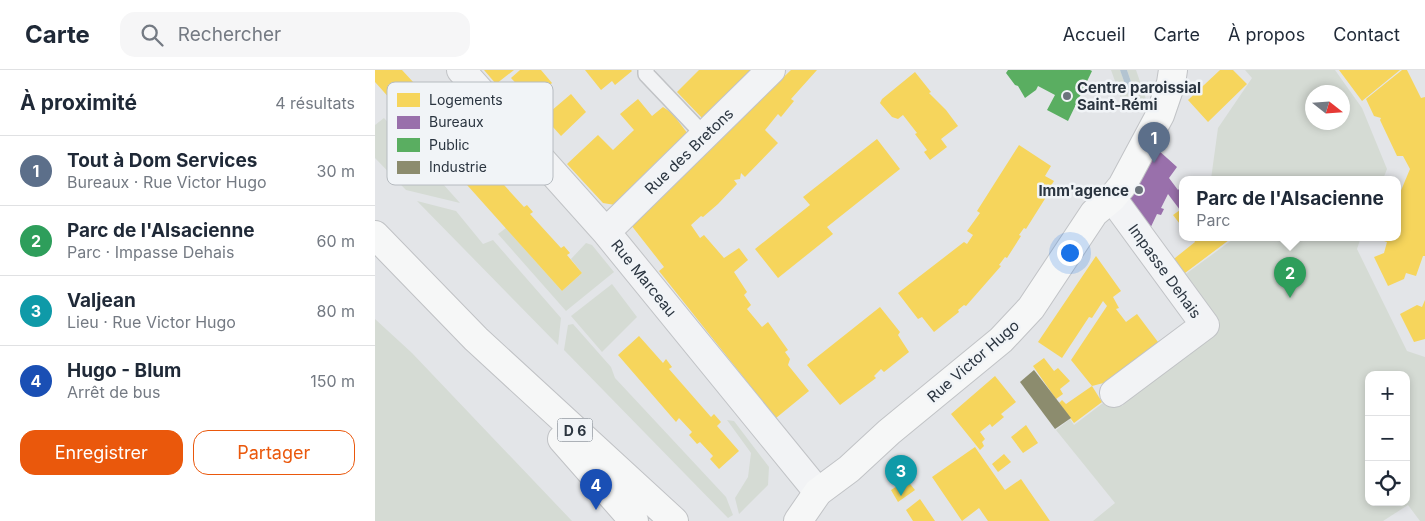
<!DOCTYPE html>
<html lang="fr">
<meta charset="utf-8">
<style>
body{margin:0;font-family:Inter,sans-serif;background:#f6f6f7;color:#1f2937}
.controls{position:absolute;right:15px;bottom:15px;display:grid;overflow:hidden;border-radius:10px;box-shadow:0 2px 8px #0003}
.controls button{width:45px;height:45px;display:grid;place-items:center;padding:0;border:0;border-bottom:1px solid #e0e1e3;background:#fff;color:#1f2937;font:25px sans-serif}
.compass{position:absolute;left:930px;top:15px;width:45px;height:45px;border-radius:50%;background:#fff;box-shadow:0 2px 8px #0003;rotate:107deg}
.you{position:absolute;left:694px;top:182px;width:18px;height:18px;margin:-12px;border:4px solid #fff;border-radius:50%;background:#1a73e8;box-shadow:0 0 0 8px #1a73e833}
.badge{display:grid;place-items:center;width:32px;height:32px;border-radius:50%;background:#ea580c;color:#fff;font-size:16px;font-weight:700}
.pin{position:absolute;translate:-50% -41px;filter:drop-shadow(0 1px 2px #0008)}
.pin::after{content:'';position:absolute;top:26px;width:18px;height:15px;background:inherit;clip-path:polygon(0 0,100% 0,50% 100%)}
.popup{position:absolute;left:804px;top:106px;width:222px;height:65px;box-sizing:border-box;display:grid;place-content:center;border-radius:10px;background:#fff;filter:drop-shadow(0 1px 4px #0005);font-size:16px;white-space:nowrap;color:#747a83}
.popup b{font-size:19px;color:#1f2937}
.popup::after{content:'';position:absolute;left:50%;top:100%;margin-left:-10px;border:10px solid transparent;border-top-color:#fff}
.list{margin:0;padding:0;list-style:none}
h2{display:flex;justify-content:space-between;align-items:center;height:65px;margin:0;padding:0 20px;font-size:21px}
h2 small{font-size:16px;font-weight:400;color:#747a83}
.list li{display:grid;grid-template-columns:32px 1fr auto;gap:15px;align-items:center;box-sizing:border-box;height:70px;padding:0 20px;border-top:1px solid #e0e1e3}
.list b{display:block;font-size:19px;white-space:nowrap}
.list p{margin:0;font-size:16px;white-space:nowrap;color:#747a83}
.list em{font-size:16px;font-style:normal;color:#747a83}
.actions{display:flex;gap:10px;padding:15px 20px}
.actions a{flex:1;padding:11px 0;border:1px solid #ea580c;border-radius:15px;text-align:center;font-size:18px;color:#ea580c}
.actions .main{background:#ea580c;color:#fff}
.icon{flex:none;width:28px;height:28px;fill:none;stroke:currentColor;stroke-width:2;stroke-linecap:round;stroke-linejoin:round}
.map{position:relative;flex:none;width:1050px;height:451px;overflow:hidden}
header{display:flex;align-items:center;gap:30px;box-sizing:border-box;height:70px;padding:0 25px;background:#fff;border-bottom:1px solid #e0e1e3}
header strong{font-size:24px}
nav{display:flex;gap:28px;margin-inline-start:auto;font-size:18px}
.search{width:350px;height:45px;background:#f6f6f7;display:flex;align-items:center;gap:12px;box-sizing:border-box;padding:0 18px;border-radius:15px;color:#747a83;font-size:19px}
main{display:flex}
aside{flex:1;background:#fff}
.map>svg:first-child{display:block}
.green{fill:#d5dbd4;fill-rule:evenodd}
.water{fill:#b3c4d1}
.homes{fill:#f6d55c}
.offices{fill:#9970ab}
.public{fill:#5aae61}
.industry{fill:#8c8c6e}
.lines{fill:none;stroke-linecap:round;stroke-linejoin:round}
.lane-casing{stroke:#c1c3c6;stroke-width:18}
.street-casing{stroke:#c1c3c6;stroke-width:30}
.secondary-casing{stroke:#c1c3c6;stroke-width:30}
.primary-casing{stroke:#c0c2c5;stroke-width:30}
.lane{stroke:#f2f3f5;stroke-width:15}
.street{stroke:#f2f3f5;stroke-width:28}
.secondary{stroke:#f6f7f7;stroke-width:28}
.primary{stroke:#f6f7f7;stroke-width:28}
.poi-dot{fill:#6b737b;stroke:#f1f4f7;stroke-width:2}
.labels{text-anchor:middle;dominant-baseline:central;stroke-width:5;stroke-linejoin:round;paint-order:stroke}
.shield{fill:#f1f4f7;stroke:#666e77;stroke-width:1}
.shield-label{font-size:14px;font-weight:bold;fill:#2b3540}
.poi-label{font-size:15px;font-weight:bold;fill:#2b3540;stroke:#f1f4f7;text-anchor:start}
.street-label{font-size:15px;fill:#2b3540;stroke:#f1f4f7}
.key{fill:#f1f4f7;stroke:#b6bbc0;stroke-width:1}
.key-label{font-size:14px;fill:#2b3540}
</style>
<header>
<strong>Carte</strong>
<div class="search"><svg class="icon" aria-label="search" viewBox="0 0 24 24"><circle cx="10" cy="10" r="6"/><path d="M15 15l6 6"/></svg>Rechercher</div>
<nav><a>Accueil</a><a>Carte</a><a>À propos</a><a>Contact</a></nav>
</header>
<main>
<aside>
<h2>À proximité<small>4 résultats</small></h2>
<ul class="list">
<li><span class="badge" style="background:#5c6f8a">1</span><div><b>Tout à Dom Services</b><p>Bureaux · Rue Victor Hugo</p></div><em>30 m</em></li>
<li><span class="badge" style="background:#2e9e5b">2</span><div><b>Parc de l'Alsacienne</b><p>Parc · Impasse Dehais</p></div><em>60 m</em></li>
<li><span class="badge" style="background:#0f9aa8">3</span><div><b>Valjean</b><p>Lieu · Rue Victor Hugo</p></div><em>80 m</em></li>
<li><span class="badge" style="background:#1a4fb4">4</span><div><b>Hugo - Blum</b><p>Arrêt de bus</p></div><em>150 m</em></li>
</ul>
<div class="actions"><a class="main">Enregistrer</a><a>Partager</a></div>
</aside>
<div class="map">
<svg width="1050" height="451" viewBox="0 0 1050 451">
<rect width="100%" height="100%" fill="#e3e5e8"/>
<path class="green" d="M 736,0 L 745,0 L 758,37 L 750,39 Z
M 752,0 L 761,0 L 772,32 L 764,35 Z
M 870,0 L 960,0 L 987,38 L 1012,99 L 1008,109 L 836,109 L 843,58 L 877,8 ZM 938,22 L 968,22 L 968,52 L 938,52 Z
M 9,48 L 85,133 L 31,120 L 0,88 L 0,55 Z
M 42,131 L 81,141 L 108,174 L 118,170 L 186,248 L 183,275 Z
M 131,158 L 187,221 L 207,203 L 196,189 L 211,173 L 217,175 L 239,202 L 191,241 L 123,164 Z
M 861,167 L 986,167 L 982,179 L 1032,281 L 1050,287 L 1050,451 L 1045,451 L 1033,435 L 1008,451 L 718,451 L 740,433 L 681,360 L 695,349 L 699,355 L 728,333 L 747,336 L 803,284 L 840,257 L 808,206 ZM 994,305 L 1031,305 L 1031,432 L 994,432 Z
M 237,214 L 262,247 L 227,282 L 196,246 Z
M 0,249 L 37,283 L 197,451 L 0,451 Z
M 198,254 L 236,297 L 240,308 L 351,427 L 358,445 L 353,448 L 189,280 L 193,255 Z
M 352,350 L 359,351 L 394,397 L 393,415 L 364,444 L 360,428 L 373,407 L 376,383 Z"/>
<path class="water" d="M 745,0 L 752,0 L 764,35 L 758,37 Z"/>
<path class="homes" d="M 0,0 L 27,0 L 39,13 L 41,12 L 48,19 L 45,21 L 75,55 L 77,52 L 84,59 L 82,61 L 112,96 L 114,92 L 122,102 L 119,104 L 149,137 L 152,135 L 158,142 L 155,144 L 186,178 L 189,176 L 195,183 L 192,185 L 207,203 L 187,221 L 0,12 Z
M 109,0 L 139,0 L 121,14 Z
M 145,0 L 166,0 L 177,13 L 164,24 L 169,29 L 162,36 L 136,8 Z
M 210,0 L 256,0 L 257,1 L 240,15 L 237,11 L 226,20 Z
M 324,0 L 379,0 L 328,49 L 302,22 Z
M 416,0 L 442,0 L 416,29 L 419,31 L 406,47 L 403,44 L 390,60 L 403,73 L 370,107 L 366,103 L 365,109 L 359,110 L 362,114 L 343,134 L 328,147 L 326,146 L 316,155 L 325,168 L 329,165 L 349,188 L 364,178 L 373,190 L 359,202 L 372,222 L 369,225 L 376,235 L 372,239 L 387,257 L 393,252 L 413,280 L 410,282 L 415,289 L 413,295 L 434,321 L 401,348 L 284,201 L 289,197 L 256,155 Z
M 845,0 L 858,0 L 872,14 L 833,52 L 813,30 Z
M 964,0 L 1025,0 L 987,31 Z
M 1027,0 L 1032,0 L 1046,28 L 1050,27 L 1050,186 L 1048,186 L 1041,206 L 1031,203 L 1029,209 L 1013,216 L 999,187 L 1009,183 L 1012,172 L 1006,170 L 1005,167 L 1022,167 L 1022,130 L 1035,99 L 1028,86 L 1022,86 L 1005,50 L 1006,48 L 999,46 L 991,29 Z
M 540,2 L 556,22 L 554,23 L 571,40 L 583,56 L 566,69 L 572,77 L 555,90 L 549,82 L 552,80 L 540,64 L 542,63 L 528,45 L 523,49 L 517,47 L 505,33 L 507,29 Z
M 196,24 L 211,42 L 186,66 L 169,47 Z
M 263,29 L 277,46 L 288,37 L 297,43 L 313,64 L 240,135 L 228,133 L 192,94 L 223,65 L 238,80 L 259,60 L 245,44 Z
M 502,69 L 525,99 L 452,157 L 458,164 L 403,208 L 380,179 L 435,135 L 428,127 Z
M 644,75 L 676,96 L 670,106 L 679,111 L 672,122 L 673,124 L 651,159 L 649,158 L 644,165 L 646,166 L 632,188 L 630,187 L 624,195 L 626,196 L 591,236 L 589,235 L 583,240 L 584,242 L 559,262 L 547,247 L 543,249 L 523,223 L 589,172 L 592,174 L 598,165 L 592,161 L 605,143 L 602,141 Z
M 805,140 L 808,144 L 808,158 L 798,145 Z
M 819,167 L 858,167 L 806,206 L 795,192 L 820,172 L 818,168 Z
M 721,186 L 746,221 L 738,227 L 744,238 L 741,239 L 751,252 L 762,244 L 786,276 L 744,309 L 717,316 L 696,290 L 732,236 L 728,231 L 717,248 L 714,247 L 687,288 L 663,272 Z
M 1050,230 L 1050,269 L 1039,272 L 1025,244 L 1042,235 L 1047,237 Z
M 505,237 L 525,262 L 523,265 L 534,282 L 509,302 L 506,299 L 499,306 L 501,308 L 465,335 L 432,295 Z
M 264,266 L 288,293 L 291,289 L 297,297 L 294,299 L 336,347 L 339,344 L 346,352 L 342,356 L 364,381 L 344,399 L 335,389 L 338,386 L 325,372 L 322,374 L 314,365 L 317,362 L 304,348 L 301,352 L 243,285 Z
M 669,288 L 679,301 L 683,298 L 695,311 L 685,319 L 688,324 L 681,329 L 658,296 Z
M 620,306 L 641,332 L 626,344 L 629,347 L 617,357 L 615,354 L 605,362 L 610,369 L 607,372 L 609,376 L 605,380 L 576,344 Z
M 717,316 L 727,332 L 699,353 L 684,333 L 687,330 L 691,334 Z
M 651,355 L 663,373 L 648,383 L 636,367 Z
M 600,377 L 630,420 L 646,409 L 675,451 L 613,451 L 604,438 L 587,451 L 557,407 Z
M 629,384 L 636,392 L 623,402 L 617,394 Z
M 532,410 L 540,420 L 523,432 L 516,420 Z
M 545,429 L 560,451 L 538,451 L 531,440 Z"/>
<path class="offices" d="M 782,79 L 802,97 L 794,108 L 803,120 L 805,118 L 808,121 L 808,144 L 793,124 L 786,138 L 789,139 L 786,145 L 782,144 L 773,163 L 751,133 Z"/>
<path class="public" d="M 633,0 L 715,0 L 717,1 L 693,51 L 672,40 L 680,25 L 663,16 L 661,20 L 650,28 L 643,16 L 640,15 L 631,3 Z"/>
<path class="industry" d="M 659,300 L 696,348 L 680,359 L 645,312 Z"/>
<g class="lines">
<defs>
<path id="lane" d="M 271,0 L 271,4 L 329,65"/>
<path id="street" d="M 86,0 L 231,162 L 443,422
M 737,128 L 830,255 L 739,323
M 231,162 L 396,0"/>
<path id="secondary" d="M 423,451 L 443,422 L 474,399 L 514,362 L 626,270 L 656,238 L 719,143 L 737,128 L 747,116 L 785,45 L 796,13 L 798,0"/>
<path id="primary" d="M 0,165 L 101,269 L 299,451
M 187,369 L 259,451"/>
</defs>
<use href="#lane" class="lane-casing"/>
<use href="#street" class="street-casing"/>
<use href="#secondary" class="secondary-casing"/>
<use href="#primary" class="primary-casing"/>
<use href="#lane" class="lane"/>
<use href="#street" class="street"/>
<use href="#secondary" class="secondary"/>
<use href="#primary" class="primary"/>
</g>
<g class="poi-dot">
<circle cx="692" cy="26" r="5"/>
<circle cx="764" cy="120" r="5"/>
</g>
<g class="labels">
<rect class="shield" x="182.5" y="348.5" width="35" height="23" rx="4"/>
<g class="shield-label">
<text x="200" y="360">D 6</text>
</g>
<g class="poi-label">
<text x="702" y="17">Centre paroissial<tspan x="702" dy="17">Saint-Rémi</tspan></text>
<text x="754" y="120" text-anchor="end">Imm'agence</text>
</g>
<g class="street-label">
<text transform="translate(314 81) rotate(-44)">Rue des Bretons</text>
<text transform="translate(790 201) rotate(54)">Impasse Dehais</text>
<text transform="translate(269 208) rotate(51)">Rue Marceau</text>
<text transform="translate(598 291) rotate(-41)">Rue Victor Hugo</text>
</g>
</g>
<rect x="12" y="12" width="166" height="103" rx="8" class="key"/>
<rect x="22" y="23" width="23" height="14" fill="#f6d55c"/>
<rect x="22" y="46" width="23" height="13" fill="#9970ab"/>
<rect x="22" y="68" width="23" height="14" fill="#5aae61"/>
<rect x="22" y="91" width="23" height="13" fill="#8c8c6e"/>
<g class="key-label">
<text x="54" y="35">Logements</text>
<text x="54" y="57">Bureaux</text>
<text x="54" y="80">Public</text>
<text x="54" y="102">Industrie</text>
</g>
</svg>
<div class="controls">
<button>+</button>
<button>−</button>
<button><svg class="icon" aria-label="locate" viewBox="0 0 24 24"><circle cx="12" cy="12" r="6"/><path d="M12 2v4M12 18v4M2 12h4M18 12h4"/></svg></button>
</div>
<svg class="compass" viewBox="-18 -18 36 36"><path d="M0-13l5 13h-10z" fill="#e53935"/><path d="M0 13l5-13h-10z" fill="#747a83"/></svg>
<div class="you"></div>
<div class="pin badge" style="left:779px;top:93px;background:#5c6f8a">1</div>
<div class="pin badge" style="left:915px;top:228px;background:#2e9e5b">2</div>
<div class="popup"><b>Parc de l'Alsacienne</b>Parc</div>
<div class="pin badge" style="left:526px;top:426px;background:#0f9aa8">3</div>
<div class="pin badge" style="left:221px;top:440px;background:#1a4fb4">4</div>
</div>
</main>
